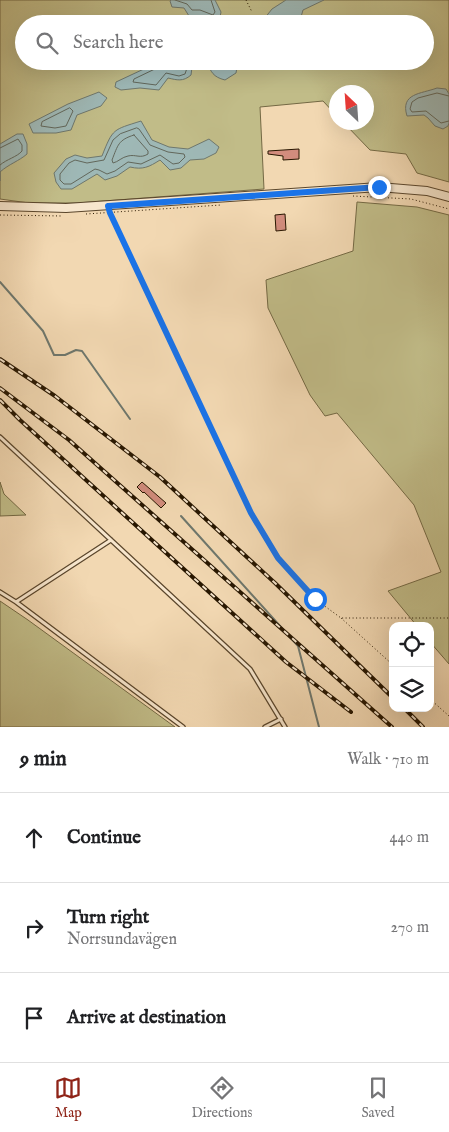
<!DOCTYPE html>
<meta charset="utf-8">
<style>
body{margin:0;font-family:"IM FELL English",serif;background:#f6f6f6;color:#202124}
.controls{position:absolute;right:15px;bottom:15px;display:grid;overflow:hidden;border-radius:10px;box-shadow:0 5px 20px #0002}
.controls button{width:45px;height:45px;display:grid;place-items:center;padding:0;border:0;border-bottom:1px solid #e0e0e0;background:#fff;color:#202124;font:25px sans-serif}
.compass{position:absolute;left:329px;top:85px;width:45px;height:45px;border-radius:50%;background:#fff;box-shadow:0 5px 20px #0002;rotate:335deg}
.stop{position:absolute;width:15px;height:15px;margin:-11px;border:4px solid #1a73e8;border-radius:50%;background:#fff}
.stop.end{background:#1a73e8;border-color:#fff;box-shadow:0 1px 5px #0008}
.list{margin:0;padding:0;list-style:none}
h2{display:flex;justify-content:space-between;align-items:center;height:65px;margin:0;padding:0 20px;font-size:21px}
h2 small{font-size:16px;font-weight:400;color:#757577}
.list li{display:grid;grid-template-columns:32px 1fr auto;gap:15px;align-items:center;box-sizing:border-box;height:90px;padding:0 20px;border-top:1px solid #e0e0e0}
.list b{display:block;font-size:19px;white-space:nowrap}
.list p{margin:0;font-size:16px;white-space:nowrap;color:#757577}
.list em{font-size:16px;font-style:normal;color:#757577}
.icon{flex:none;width:28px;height:28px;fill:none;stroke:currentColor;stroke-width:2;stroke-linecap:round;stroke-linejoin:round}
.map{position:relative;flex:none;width:449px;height:727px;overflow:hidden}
.search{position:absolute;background:#fff;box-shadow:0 5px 20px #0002;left:15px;right:15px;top:15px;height:55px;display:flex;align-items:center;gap:12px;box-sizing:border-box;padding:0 18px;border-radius:28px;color:#757577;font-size:19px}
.sheet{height:335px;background:#fff}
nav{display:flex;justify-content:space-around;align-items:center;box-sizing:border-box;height:70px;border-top:1px solid #e0e0e0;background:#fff;font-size:14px;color:#757577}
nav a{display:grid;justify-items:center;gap:2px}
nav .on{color:#8f2418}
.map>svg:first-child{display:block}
.green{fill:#c1bc88;stroke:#746944;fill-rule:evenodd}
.water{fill:#9eb8b6;stroke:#6e776d}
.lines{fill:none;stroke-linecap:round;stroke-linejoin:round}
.shore{stroke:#62675b;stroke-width:1}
.stream{stroke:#6e776d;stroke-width:2}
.building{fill:#d28c7d;stroke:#271600}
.service-casing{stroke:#5a462c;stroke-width:5.5}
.tertiary-casing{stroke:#5a462c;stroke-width:10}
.path{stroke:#271600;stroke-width:1;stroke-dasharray:1 2.5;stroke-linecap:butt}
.service{stroke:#f7e6cd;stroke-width:3}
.tertiary{stroke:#f7e6cd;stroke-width:8}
.rail-casing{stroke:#271600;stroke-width:4}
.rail{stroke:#f7e6cd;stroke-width:2;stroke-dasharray:5.5;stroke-linecap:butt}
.route{stroke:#1a73e8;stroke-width:6}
</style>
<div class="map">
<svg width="449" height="727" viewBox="0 0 449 727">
<rect width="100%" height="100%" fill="#f2d8b2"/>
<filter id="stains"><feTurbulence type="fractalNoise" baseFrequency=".004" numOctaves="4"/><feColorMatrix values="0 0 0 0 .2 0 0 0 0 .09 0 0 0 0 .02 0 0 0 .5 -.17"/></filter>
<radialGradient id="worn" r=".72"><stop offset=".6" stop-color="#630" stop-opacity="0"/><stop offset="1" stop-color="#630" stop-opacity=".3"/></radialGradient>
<path class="green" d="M 0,0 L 449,0 L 449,182 L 417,173 L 406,154 L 370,150 L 344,123 L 366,122 L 366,92 L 336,92 L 336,115 L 323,101 L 260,107 L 264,189 L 77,203 L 29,203 L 0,199 ZM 24,24 L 425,24 L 425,61 L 24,61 Z
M 357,202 L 417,207 L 449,215 L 449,664 L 430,642 L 430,626 L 417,626 L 388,591 L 441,572 L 414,505 L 337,413 L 325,416 L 310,395 L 268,308 L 266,280 L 353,251 Z
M 0,482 L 4,494 L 26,515 L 0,516 Z
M 0,601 L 28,620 L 175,727 L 0,727 Z"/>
<path class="water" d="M 171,0 L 215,0 L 221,12 L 220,17 C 210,24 202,14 189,16 L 184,8 L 172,7 L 170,1 Z
M 286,0 L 324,0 L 303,10 L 299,24 L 275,24 L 273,19 L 269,19 L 263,24 L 260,24 L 272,9 Z
M 161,61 L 238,61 L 236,73 L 225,80 C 213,77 211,72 207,62 L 192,67 L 191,75 C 183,82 177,80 168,78 L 159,90 L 140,88 L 121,90 L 115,87 L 116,82 Z
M 437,88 L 446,89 L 449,94 L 449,123 L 448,126 L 443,129 L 435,126 L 428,118 L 424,115 L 407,116 C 400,93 421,94 437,88 Z
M 99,92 L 107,98 L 101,106 L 77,115 L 71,130 L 56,133 L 33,133 L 29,124 L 68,104 Z
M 141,121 L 152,140 L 169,147 L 188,149 L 209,139 L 219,147 L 216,153 L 204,159 L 190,160 L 181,168 L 170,170 L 160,160 C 149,167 143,170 130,167 L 117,176 L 105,180 L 97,174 L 72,189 L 61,189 L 56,182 L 54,173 L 66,159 L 75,155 L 87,158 L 102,156 C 113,128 113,130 141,121 Z
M 17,134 L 23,134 L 27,144 L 27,154 C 19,161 9,164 0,172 L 0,181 L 0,144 Z"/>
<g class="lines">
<path class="shore" d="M 175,0 L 187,4 L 192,10 L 200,10 L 213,15 L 215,12 L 211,0
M 161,61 L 159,67 L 134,79 L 133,82 L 156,85 L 166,73 L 179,76 L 185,74 L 188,65 L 193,61
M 449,96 L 437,93 L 418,98 L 412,102 L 410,109 L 412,112 L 426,111 L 441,123 L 449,121
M 70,108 L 73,111 L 66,126 L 55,128 L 41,126 L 42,122 Z
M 137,128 L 139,129 L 150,145 L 168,152 L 184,154 L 185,157 L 179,163 L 173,164 L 160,155 L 141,164 L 128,162 L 115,171 L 107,174 L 99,170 L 95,169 L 71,184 L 64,184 L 60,180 L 60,174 L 69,163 L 75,160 L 87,163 L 104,160 L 113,140 L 120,134 Z
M 134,135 L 148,151 L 148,154 C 140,159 136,154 128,156 C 122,157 118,162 113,163 L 112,160 C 118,145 118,140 134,135 Z
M 0,148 L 18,139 L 22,145 L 22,151 C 17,157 7,159 0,165"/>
<path class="stream" d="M 0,282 L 43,331 L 54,355 L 65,355 L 76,350 L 82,351 L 130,419
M 181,516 L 298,646 L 319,727"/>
</g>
<path class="building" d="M 299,149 L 299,159 L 283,160 L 283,156 L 268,154 L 268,151 Z
M 285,214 L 286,230 L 276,231 L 275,215 Z
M 142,482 L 166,503 L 161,508 L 144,492 L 143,493 L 137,487 Z"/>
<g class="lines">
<defs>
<path id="service" d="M 0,437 L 250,669 L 285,727
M 0,592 L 16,602 L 183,727
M 16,602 L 111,540
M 265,727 L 281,719"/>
<path id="tertiary" d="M 0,206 L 66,208 L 379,187 L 427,191 L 449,197"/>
</defs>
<use href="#service" class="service-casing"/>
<use href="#tertiary" class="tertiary-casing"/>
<path class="path" d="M 246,0 L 252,12
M 353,196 L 411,199 L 449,209
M 110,213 L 251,513 L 278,558 L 315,599 L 341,618 L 449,618
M 86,214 L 221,205
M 0,215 L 62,216
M 341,618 L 393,665
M 430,699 L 449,716"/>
<use href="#service" class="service"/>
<use href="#tertiary" class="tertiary"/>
<defs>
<path id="rail" d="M 0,359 L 55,396 L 160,477 L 275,583 L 393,698
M 0,388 L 69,440 L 392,727
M 0,400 L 20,420 L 286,662 L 351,712
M 404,708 L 423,727"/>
</defs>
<use href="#rail" class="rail-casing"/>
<use href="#rail" class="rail"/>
</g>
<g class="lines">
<path class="route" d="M 315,599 L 278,558 L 251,513 L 110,213 L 108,206 L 379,187"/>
</g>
<rect width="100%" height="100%" filter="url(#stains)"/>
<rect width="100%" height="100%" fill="url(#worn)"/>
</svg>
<div class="controls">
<button><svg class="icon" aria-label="locate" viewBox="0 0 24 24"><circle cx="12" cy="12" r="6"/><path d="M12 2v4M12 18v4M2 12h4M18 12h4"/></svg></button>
<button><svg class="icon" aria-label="layers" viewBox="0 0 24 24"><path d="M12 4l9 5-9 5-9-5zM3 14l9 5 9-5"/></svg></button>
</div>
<svg class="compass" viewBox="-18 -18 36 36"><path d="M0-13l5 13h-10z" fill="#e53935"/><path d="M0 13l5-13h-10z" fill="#757577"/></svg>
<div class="stop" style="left:315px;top:599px"></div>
<div class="stop end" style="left:379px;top:187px"></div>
<div class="search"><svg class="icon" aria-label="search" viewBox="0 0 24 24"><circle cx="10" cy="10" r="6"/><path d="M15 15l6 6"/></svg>Search here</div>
</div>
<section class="sheet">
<h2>9 min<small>Walk · 710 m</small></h2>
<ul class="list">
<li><svg class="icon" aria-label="ahead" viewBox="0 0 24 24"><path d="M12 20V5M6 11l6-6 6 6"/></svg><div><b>Continue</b></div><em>440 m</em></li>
<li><svg class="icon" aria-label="right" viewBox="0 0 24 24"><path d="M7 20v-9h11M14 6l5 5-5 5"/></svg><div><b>Turn right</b><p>Norrsundavägen</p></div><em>270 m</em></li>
<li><svg class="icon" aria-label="arrive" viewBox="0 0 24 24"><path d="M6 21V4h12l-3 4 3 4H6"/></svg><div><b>Arrive at destination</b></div></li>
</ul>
</section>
<nav>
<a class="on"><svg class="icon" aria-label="map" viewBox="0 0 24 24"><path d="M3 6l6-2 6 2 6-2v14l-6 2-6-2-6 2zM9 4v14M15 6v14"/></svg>Map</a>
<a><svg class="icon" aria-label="directions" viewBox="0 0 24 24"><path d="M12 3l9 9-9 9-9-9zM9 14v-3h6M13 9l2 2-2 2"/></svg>Directions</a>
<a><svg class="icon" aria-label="saved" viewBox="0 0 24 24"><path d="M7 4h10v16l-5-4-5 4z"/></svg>Saved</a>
</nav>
